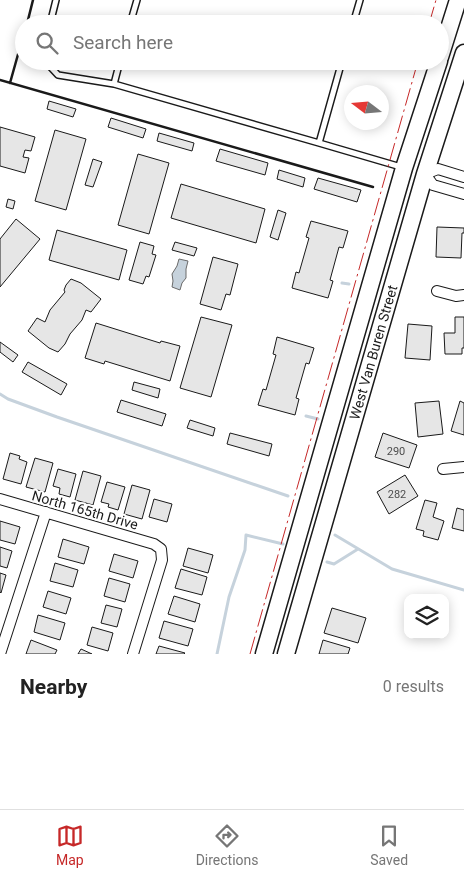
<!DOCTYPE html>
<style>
body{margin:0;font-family:Roboto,sans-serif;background:#f6f6f6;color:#222}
.controls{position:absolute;right:15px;bottom:15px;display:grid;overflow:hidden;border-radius:10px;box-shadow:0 2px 12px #0003}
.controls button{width:45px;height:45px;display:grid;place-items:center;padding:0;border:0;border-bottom:1px solid #e0e0e0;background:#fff;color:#222;font:25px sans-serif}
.compass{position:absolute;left:344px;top:85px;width:45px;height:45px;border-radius:50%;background:#fff;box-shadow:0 2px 12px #0003;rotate:286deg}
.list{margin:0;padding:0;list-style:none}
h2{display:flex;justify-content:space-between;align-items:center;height:65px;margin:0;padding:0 20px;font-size:21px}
h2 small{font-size:16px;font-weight:400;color:#767676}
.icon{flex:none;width:28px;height:28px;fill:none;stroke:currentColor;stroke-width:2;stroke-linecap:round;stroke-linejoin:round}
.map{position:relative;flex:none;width:464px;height:654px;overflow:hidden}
.search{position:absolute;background:#fff;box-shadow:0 2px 12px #0003;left:15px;right:15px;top:15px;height:55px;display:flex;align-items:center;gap:12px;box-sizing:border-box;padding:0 18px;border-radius:28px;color:#767676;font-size:19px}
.sheet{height:155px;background:#fff}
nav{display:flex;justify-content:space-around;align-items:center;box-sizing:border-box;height:70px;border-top:1px solid #e0e0e0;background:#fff;font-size:14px;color:#767676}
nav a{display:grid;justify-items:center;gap:2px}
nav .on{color:#c62828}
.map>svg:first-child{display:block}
.water{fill:#c6d2dc;stroke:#6a6a6a}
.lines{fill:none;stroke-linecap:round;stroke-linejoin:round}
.stream{stroke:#c6d2dc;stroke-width:3}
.building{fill:#e6e6e6;stroke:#1a1a1a}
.lane-casing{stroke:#1a1a1a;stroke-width:8}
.street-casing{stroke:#1a1a1a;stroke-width:12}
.primary-casing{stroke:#1a1a1a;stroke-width:19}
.lane{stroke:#fff;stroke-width:5}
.street{stroke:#fff;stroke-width:10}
.primary{stroke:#fff;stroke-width:16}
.wall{stroke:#1a1a1a;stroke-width:2.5}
.power{stroke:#c62828;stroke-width:1;stroke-dasharray:18 4 2.5 4;stroke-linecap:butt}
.labels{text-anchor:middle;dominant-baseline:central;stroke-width:4;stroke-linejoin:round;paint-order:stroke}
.number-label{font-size:11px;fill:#4d4d4d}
.street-label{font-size:14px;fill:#1a1a1a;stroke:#fff}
</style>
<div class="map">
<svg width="464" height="654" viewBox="0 0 464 654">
<rect width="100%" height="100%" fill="#fff"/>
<path class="water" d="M 179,259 L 188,261 L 186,269 L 186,278 L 182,283 L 180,290 L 172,287 L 173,281 L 172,274 L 177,266 Z"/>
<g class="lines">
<path class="stream" d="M 342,283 L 349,284
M 0,394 L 8,399 L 57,417 L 288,496
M 306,416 L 318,419
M 335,535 L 392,569 L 464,590
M 327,562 L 334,564 L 358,549
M 217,654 L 229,597 L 245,550 L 246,535 L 283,544"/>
</g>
<path class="building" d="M 49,101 L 76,109 L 73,117 L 47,109 Z
M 111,118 L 146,129 L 143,138 L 108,127 Z
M 0,127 L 35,137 L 31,151 L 25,150 L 23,157 L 29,158 L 25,173 L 0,166 Z
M 55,130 L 86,139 L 66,210 L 35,201 Z
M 159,133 L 194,143 L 192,151 L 157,141 Z
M 220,149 L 268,163 L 265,175 L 216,161 Z
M 138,154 L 169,163 L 149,234 L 118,225 Z
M 93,159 L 102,162 L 93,187 L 85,185 Z
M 279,170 L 305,178 L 303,187 L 277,179 Z
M 318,178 L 361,190 L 357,202 L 314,189 Z
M 181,184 L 265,209 L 256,243 L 171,218 Z
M 8,199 L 15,201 L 13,209 L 6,207 Z
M 278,210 L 286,213 L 278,240 L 270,237 Z
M 16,219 L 40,239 L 0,287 L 0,239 Z
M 311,221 L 348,231 L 343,248 L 339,247 L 330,280 L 333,281 L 328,298 L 292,288 L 296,272 L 299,273 L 309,238 L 306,237 Z
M 437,227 L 464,228 L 464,233 L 462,233 L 461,258 L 436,257 Z
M 57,230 L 127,250 L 119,280 L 49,260 Z
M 140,242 L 154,246 L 152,254 L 156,255 L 149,277 L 146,276 L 143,284 L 129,280 Z
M 175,242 L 197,248 L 194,256 L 172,250 Z
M 213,257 L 238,264 L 230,295 L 226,294 L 221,310 L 200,304 Z
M 71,279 L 81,283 L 101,299 L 91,312 L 86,310 L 82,320 L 70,334 L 65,344 L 58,352 L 49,348 L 28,331 L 37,318 L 45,322 L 50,310 L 65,292 L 64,290 L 66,285 Z
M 201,317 L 232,325 L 211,397 L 180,388 Z
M 455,317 L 464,317 L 464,348 L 462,348 L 462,354 L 445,354 L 444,333 L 455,333 Z
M 96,323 L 160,343 L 161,341 L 180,346 L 170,381 L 105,361 L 104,364 L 85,358 Z
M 408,324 L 432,326 L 430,360 L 405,358 Z
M 277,337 L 314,348 L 309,364 L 306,363 L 296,398 L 299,399 L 295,415 L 258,405 L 263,389 L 266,390 L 276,355 L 273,354 Z
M 0,342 L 18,355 L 13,362 L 0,352 Z
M 28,362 L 67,384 L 61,395 L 22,372 Z
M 134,382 L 160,389 L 158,398 L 132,390 Z
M 121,400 L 166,414 L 162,426 L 117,412 Z
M 439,401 L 443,434 L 418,437 L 415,403 Z
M 460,401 L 464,403 L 464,435 L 451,431 Z
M 190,420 L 215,428 L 213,436 L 187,428 Z
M 230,433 L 272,444 L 269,456 L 227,444 Z
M 383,433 L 417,445 L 409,468 L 375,457 Z
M 10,453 L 20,456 L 19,459 L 27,462 L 21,484 L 3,479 Z
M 35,458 L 53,463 L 45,492 L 26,487 Z
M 58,469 L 76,474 L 70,497 L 59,494 L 60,488 L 53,486 Z
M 83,471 L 101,476 L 93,505 L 75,500 Z
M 405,475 L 418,496 L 389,514 L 377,492 Z
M 107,482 L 125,487 L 118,510 L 108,507 L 109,504 L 101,502 Z
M 132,485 L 150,490 L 142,519 L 124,514 Z
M 154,499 L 172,504 L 167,522 L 149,517 Z
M 425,500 L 437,503 L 433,517 L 444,521 L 438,540 L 423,536 L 424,531 L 416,529 Z
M 457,508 L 464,510 L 464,531 L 452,528 Z
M 0,521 L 20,527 L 15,544 L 0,540 Z
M 63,539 L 89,547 L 84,564 L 58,557 Z
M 0,547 L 12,551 L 7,568 L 0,566 Z
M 188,548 L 213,555 L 208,573 L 183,566 Z
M 114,554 L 138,561 L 133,578 L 109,571 Z
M 55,563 L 78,570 L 73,587 L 50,581 Z
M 181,569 L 207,577 L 202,595 L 175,588 Z
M 0,573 L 6,575 L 1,593 L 0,592 Z
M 109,578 L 130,584 L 125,602 L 104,596 Z
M 48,591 L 71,598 L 66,614 L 43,607 Z
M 174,596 L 200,604 L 195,622 L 168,614 Z
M 106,605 L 122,609 L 117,627 L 101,623 Z
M 332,608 L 366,618 L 358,643 L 324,633 Z
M 38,615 L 65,623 L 60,640 L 34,632 Z
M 164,621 L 193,629 L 188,646 L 159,638 Z
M 92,627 L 113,633 L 108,651 L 87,645 Z
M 31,640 L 57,650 L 55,654 L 26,654 Z
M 323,640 L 350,648 L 348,654 L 319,654 Z
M 159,646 L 185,653 L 184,654 L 156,654 Z
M 81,649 L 92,654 L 78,654 Z"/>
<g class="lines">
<defs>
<path id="lane" d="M 50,24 L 56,0
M 130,24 L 137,0
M 353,24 L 360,0
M 45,61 L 58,75 L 114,84
M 120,61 L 114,84 L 319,143
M 342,61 L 319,143 L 401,167"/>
<path id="street" d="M 464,177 L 438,169 L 425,174 L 433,185 L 464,194
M 437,291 L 456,296 L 464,295
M 443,469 L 464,467
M 0,499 L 154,544 L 161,549 L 162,560 L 133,654
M 0,654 L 46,512"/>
<g id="primary">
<path d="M 440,57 L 458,0"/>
<path d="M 264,654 L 404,168 L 439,61"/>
<path id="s1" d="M 286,654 L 425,174 L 464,53"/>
</g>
</defs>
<use href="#lane" class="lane-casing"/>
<use href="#street" class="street-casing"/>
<use href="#primary" class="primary-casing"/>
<use href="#lane" class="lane"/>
<use href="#street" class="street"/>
<use href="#primary" class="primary"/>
<path class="wall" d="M 27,24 L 33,0
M 0,80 L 373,187
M 10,83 L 24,33"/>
<path class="power" d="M 429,24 L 436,0
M 250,654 L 418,61"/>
</g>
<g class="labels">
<g class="number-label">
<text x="396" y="451">290</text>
<text x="397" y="494">282</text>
</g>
<g class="street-label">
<text stroke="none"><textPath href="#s1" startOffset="314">West Van Buren Street</textPath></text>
<text transform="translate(85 510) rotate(16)">North 165th Drive</text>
</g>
</g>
</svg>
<div class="controls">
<button><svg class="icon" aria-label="layers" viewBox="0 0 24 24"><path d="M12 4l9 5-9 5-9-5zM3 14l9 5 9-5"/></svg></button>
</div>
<svg class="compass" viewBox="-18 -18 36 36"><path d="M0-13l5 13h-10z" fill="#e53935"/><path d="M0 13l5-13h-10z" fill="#767676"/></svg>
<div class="search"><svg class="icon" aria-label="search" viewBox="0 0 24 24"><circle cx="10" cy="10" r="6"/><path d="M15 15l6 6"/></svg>Search here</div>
</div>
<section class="sheet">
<h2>Nearby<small>0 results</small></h2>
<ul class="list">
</ul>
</section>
<nav>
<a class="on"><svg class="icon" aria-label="map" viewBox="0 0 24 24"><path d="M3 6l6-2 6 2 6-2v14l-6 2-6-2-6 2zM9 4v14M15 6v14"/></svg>Map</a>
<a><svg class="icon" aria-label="directions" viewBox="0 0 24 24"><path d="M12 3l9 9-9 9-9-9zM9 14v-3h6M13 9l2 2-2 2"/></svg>Directions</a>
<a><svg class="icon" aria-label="saved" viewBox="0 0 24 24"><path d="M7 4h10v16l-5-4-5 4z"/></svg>Saved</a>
</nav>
